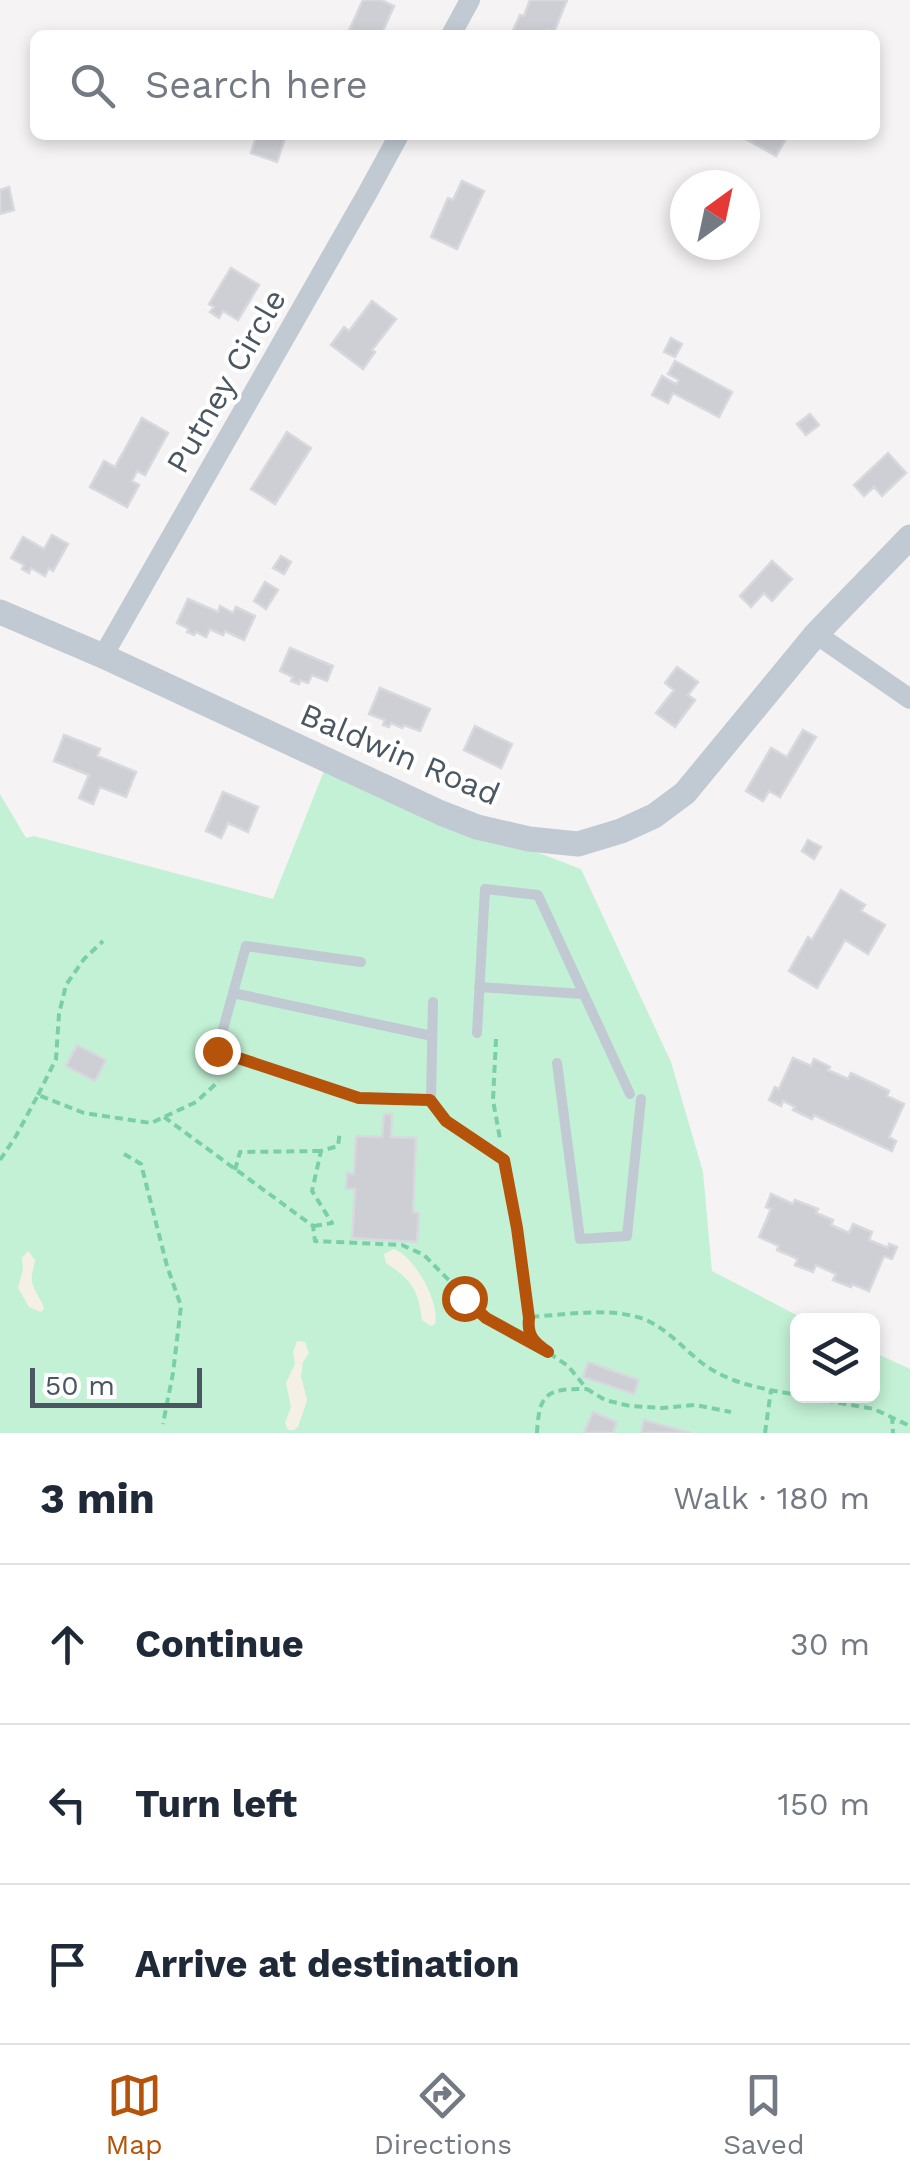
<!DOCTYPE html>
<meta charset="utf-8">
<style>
body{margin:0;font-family:"Work Sans",sans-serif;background:#f2f2f3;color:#1f2937}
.controls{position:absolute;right:30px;bottom:30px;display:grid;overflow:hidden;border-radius:15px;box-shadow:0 5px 15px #0003}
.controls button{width:90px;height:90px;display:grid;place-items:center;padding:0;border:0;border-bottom:2px solid #e0e1e3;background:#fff;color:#1f2937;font:50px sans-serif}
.compass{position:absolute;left:670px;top:170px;width:90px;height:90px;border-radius:50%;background:#fff;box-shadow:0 5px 15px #0003;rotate:33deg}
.scale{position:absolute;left:30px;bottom:25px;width:172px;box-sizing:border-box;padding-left:10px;border:5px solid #4a5661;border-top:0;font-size:28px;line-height:35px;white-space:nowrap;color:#4a5661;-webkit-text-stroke:8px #fff;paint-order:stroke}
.stop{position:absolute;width:30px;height:30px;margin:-22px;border:8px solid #b45309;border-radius:50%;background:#fff}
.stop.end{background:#b45309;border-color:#fff;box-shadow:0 2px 10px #0008}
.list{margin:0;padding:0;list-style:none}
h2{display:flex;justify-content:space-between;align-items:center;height:130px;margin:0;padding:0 40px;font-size:42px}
h2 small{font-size:32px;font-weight:400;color:#747a83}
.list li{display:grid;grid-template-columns:65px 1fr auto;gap:30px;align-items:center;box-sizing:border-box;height:160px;padding:0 40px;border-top:2px solid #e0e1e3}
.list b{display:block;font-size:38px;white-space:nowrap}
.list em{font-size:32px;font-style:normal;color:#747a83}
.icon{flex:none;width:55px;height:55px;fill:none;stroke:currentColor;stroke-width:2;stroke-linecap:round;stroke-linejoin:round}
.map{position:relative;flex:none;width:910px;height:1433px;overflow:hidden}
.search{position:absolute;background:#fff;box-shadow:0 5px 15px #0003;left:30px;right:30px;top:30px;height:110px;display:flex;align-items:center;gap:25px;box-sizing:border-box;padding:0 35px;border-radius:15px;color:#747a83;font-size:38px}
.sheet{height:610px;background:#fff}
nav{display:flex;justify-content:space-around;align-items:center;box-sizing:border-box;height:140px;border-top:2px solid #e0e1e3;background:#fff;font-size:28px;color:#747a83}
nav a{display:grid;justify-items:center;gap:5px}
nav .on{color:#b45309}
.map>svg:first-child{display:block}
.green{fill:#c3f1d5}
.sand{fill:#f5f0e5}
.building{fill:#cdcfd5;stroke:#d7d9de;stroke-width:2.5}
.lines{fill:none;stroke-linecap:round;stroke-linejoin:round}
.path{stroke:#7ad0a6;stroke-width:4;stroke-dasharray:8 5;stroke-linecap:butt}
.service{stroke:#c1cad2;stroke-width:10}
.minor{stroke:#c1cad2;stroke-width:20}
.tertiary{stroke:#c1cad2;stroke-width:25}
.route{stroke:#b45309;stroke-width:12}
.labels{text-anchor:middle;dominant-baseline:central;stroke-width:8;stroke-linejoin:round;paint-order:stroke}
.street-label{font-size:32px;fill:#4a5661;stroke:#fff}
</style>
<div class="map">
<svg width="910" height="1433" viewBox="0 0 910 1433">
<rect width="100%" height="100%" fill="#f5f3f3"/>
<path class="green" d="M 324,771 L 581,869 L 671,1062 L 703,1172 L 712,1271 L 806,1320 L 798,1320 L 798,1396 L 872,1396 L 873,1352 L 910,1369 L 910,1433 L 0,1433 L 0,794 L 26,838 L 34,836 L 273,899 Z"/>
<path class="sand" d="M 394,1249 C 415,1257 440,1302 435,1324 L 431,1326 L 422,1320 C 418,1288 411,1280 386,1263 L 384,1254 Z
M 28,1251 L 35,1260 C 34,1268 31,1274 32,1282 C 34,1292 42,1299 44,1309 L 41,1312 L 29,1307 L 18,1288 L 23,1270 L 22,1258 Z
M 297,1341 L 305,1342 L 309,1353 L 303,1362 L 301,1376 L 307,1400 L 298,1427 L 294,1430 L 288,1430 L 285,1423 L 291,1407 L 286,1383 L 295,1364 L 293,1352 Z"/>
<path class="building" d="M 363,0 L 381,0 L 394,6 L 381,35 L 347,35 Z
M 530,0 L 567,0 L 554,32 L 547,30 L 545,35 L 511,35 L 520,15 L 524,16 Z
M 257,135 L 286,135 L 277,162 L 251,153 Z
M 749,135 L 788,135 L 776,156 L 746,139 Z
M 462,181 L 484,191 L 457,249 L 431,237 L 448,198 L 453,200 Z
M 9,187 L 14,210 L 0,214 L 0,190 Z
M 231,268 L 259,285 L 238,320 L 223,311 L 219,318 L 210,312 L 214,307 L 209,304 Z
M 372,301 L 396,319 L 372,350 L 375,352 L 363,369 L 331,345 L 344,327 L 349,331 Z
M 671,338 L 682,344 L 675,357 L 664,352 Z
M 675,361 L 732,392 L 719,417 L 673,393 L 668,403 L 652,395 L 662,376 L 676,384 L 679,380 L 668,374 Z
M 810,414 L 819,425 L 806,435 L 797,424 Z
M 142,418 L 168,433 L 145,475 L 137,471 L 132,481 L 139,485 L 127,507 L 90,487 L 104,461 L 115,467 Z
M 287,432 L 311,448 L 275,504 L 251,489 Z
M 888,453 L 906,473 L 882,496 L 874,487 L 864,496 L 854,485 Z
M 52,535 L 68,544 L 53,571 L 49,568 L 45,576 L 31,568 L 29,573 L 22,569 L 24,565 L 11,558 L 23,537 L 44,549 Z
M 281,556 L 291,562 L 284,574 L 273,568 Z
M 772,561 L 792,579 L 772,601 L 764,593 L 751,607 L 740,596 Z
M 265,582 L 278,590 L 266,609 L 254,601 Z
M 188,599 L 218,612 L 220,606 L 233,613 L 236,607 L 255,616 L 244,640 L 225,631 L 223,635 L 210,629 L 206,637 L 196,632 L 194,635 L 187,632 L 189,629 L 177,623 Z
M 290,648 L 333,666 L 327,681 L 312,675 L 308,683 L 300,680 L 299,684 L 291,681 L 293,677 L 280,671 Z
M 677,667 L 698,682 L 688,695 L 695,700 L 675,727 L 656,713 L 674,690 L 665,683 Z
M 380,688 L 430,709 L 420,731 L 404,725 L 402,728 L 391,723 L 389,727 L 383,725 L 385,720 L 369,714 Z
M 475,726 L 512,744 L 501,768 L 464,750 Z
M 803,730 L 816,737 L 780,797 L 769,791 L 763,801 L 746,791 L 771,748 L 787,757 Z
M 64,735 L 100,749 L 97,756 L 136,772 L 126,797 L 100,787 L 93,804 L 79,798 L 89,775 L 54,761 Z
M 223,792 L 258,807 L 248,832 L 228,823 L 221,838 L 206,831 Z
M 808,840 L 821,847 L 814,859 L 802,851 Z
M 841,890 L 865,905 L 861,911 L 885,925 L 868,954 L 845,940 L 817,988 L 789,971 L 808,937 L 812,940 Z
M 77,1045 L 106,1060 L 95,1081 L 66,1066 Z
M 793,1058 L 811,1066 L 814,1059 L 830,1067 L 828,1070 L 848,1079 L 851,1073 L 889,1091 L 887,1096 L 904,1104 L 889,1137 L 896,1141 L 892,1151 L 814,1115 L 812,1119 L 793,1110 L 795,1107 L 783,1101 L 781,1106 L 769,1100 L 775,1087 L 779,1089 Z
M 384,1114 L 392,1114 L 391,1137 L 416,1138 L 413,1212 L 419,1213 L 417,1242 L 352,1238 L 355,1189 L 346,1189 L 347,1173 L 354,1174 L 356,1136 L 382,1137 Z
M 771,1194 L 793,1204 L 795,1200 L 818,1209 L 816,1213 L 833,1220 L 831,1225 L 849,1233 L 853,1224 L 872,1232 L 869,1240 L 888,1248 L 889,1244 L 897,1247 L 892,1259 L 884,1256 L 869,1291 L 852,1284 L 851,1287 L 833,1280 L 836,1274 L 816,1265 L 813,1272 L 795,1265 L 798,1259 L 777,1250 L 779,1246 L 759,1237 L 771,1209 L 766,1207 Z
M 588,1362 L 639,1380 L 634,1394 L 583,1377 Z
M 593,1412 L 617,1422 L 613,1433 L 584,1433 Z
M 644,1420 L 691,1433 L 641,1433 Z"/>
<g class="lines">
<path class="path" d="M 496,1039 L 493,1100 L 500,1139
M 38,1095 L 56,1059 L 59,1014 L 66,985 L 84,959 L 103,941
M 164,1117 L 313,1226 L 315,1241 L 402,1245 L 424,1255 L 486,1318 L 547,1352
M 124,1154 L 141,1164 L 167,1266 L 181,1306 L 173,1373 L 163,1424
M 0,1160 L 16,1136 L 38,1095 L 84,1113 L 151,1123 L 196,1102 L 219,1081
M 235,1170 L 240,1152 L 321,1151
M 508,1178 L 529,1317 C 565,1315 611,1306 646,1320 C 667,1329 684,1349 702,1363 C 730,1384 763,1389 798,1395
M 314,1226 L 332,1223 L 312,1191 L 321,1151 L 338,1146 L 340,1131
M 529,1317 L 527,1330 L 537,1344
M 549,1353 L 568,1366 L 587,1389 L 605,1400 L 630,1406 L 662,1408 L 695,1405 L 731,1412
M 800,1396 L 874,1409 L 910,1426
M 892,1416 L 893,1433
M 537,1433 C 539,1391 548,1389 587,1389
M 765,1433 L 771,1390"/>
<path class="service" d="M 361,962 L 246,946 L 217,1051 L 359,1098 L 431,1100 L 433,1002
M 479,987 L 583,994
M 233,993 L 432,1036
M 477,1033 L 485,889 L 538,895 L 630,1094
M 557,1063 L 580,1239 L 627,1236 L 641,1099
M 431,1100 L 446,1121 L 504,1160"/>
<path class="minor" d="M 451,35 L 470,0
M 816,634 L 910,699
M 103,656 L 368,192 L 399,135"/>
<path class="tertiary" d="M 0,612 L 103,656 L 441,813 L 477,827 L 529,839 L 578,844 L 621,831 L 654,816 L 685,793 L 816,634 L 910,537"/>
</g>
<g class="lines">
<path class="route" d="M 217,1051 L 359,1098 L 430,1100 L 446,1121 L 504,1160 L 517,1228 L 529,1318 C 527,1335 533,1342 548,1352 L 486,1318 L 464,1298"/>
</g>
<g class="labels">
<g class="street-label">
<text transform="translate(226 381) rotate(-60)">Putney Circle</text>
<text transform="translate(400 754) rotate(23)">Baldwin Road</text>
</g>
</g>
</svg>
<div class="controls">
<button><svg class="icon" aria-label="layers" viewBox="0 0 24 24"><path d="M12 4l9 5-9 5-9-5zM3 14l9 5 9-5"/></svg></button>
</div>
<svg class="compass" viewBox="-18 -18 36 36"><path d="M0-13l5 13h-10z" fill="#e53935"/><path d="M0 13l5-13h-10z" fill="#747a83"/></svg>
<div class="scale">50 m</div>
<div class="stop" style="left:464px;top:1298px"></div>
<div class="stop end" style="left:217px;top:1051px"></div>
<div class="search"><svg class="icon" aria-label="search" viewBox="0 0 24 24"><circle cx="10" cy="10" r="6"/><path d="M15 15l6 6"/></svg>Search here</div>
</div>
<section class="sheet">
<h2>3 min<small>Walk · 180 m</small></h2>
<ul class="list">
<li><svg class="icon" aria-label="ahead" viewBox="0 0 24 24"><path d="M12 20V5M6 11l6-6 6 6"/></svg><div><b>Continue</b></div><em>30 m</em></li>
<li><svg class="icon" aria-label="left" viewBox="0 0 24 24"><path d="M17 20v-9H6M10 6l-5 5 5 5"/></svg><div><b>Turn left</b></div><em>150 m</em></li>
<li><svg class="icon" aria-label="arrive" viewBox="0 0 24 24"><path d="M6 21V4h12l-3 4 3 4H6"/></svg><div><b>Arrive at destination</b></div></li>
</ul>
</section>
<nav>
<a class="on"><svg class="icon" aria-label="map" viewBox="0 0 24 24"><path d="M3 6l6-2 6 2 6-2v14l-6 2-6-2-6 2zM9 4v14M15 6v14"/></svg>Map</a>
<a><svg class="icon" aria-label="directions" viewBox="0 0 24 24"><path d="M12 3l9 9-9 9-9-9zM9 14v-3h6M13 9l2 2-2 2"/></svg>Directions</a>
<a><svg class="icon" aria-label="saved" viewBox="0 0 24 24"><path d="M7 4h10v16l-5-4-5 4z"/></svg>Saved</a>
</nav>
